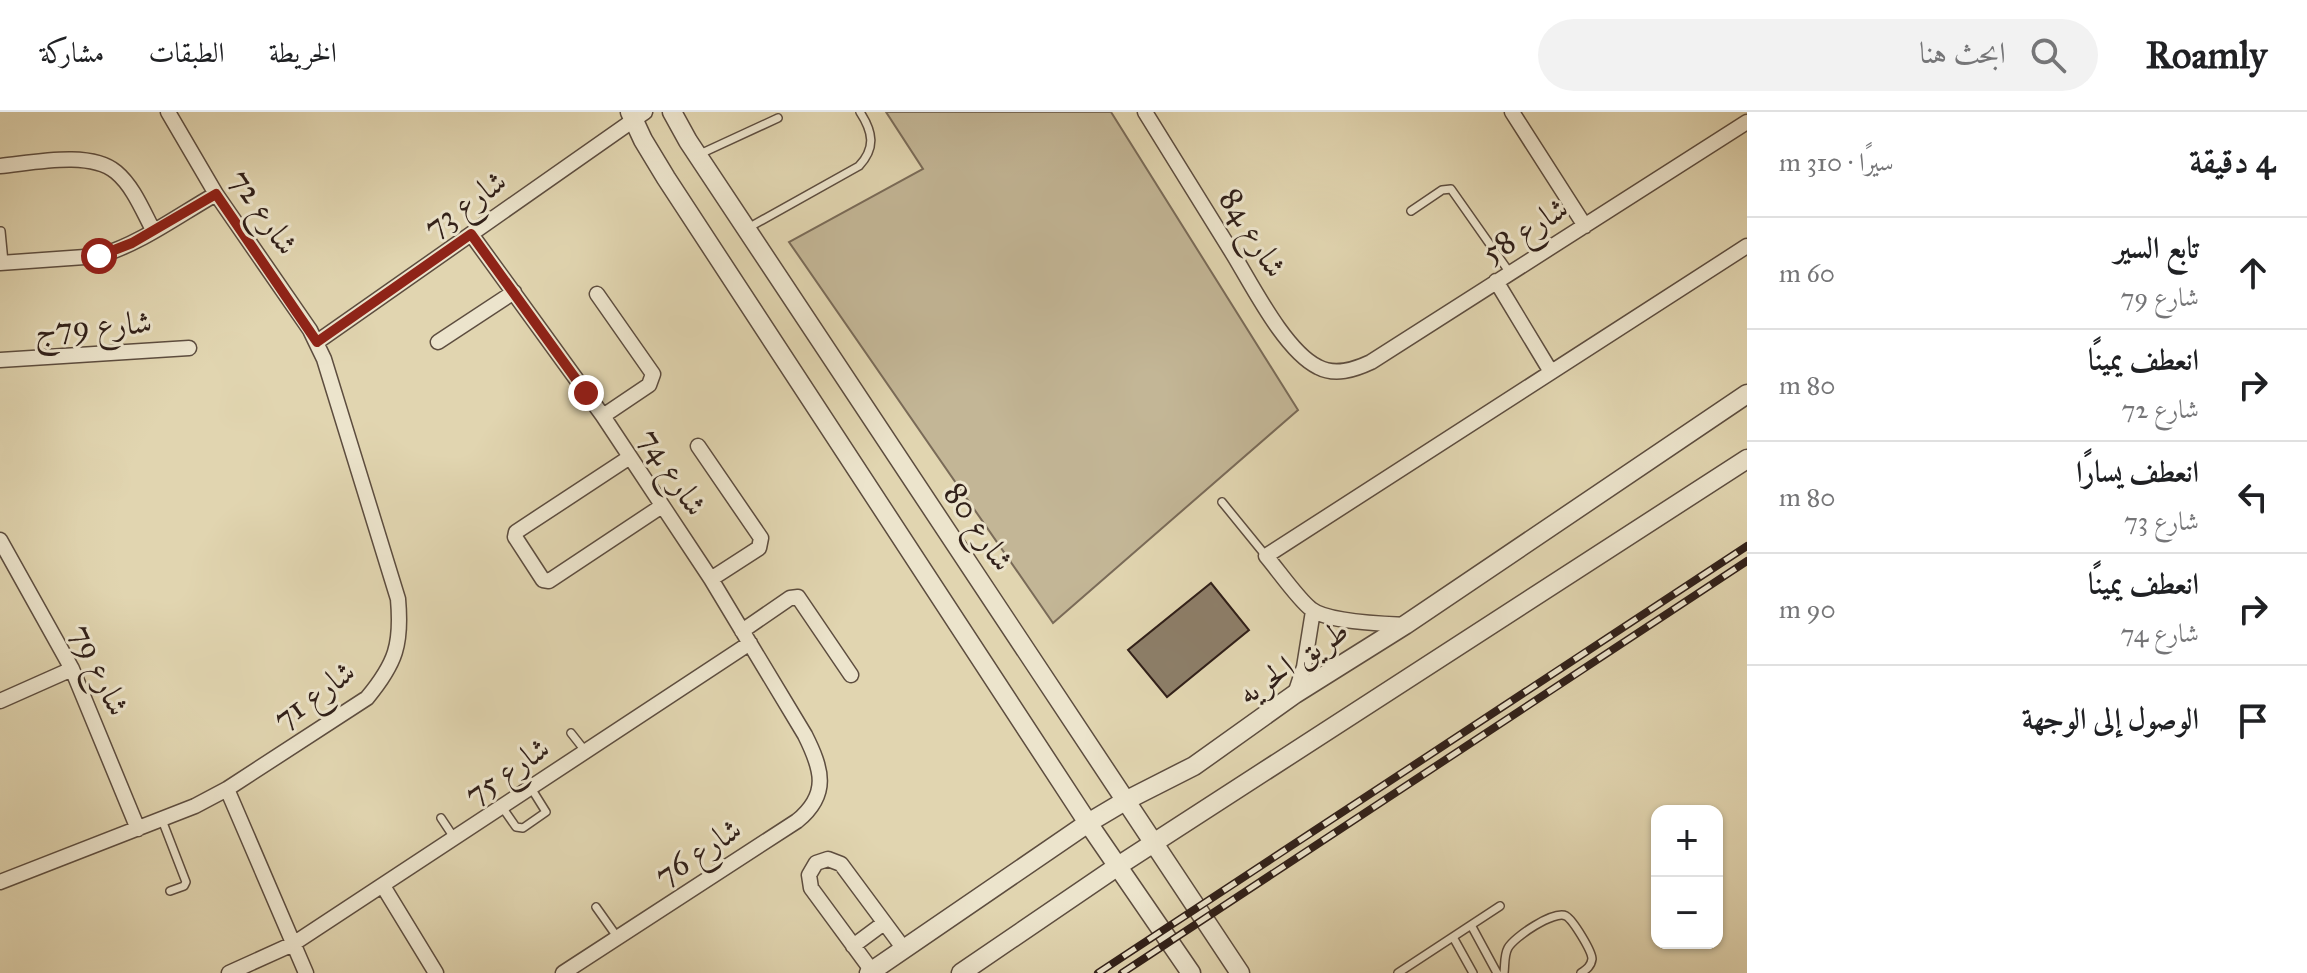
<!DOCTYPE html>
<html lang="ar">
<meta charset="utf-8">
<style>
body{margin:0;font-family:"IM FELL Great Primer",Amiri,serif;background:#f2f2f2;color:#202124;direction:rtl}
.controls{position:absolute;right:24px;bottom:24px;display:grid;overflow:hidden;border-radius:16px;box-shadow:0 2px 6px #0004}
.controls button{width:72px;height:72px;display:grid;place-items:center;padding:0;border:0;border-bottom:2px solid #e0e0e0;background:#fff;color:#202124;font:40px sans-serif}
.stop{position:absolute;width:24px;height:24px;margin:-18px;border:6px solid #8f2418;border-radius:50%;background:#fff}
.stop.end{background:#8f2418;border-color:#fff;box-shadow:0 2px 8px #0008}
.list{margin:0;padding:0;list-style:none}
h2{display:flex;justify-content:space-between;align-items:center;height:104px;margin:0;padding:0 32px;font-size:34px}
h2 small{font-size:26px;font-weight:400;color:#757577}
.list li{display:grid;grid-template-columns:52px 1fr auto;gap:24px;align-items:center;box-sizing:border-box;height:112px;padding:0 32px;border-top:2px solid #e0e0e0}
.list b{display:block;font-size:30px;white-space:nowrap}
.list p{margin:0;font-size:26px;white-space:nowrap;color:#757577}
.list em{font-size:26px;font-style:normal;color:#757577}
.icon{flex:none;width:44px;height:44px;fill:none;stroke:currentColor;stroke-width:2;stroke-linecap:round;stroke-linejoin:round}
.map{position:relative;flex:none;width:1747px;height:861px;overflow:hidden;direction:ltr}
header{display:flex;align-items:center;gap:48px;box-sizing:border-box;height:112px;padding:0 40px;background:#fff;border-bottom:2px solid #e0e0e0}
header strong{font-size:38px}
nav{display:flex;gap:44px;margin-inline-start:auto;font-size:28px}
.search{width:560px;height:72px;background:#f2f2f2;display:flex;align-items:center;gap:20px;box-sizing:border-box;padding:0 28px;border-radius:44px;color:#757577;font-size:30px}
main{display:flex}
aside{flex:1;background:#fff}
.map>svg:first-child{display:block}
.green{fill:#c3b696;stroke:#7a6b58;stroke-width:2}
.building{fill:#8d7e68;stroke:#312019;stroke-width:2}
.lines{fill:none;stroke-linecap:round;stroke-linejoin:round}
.service-casing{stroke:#5d4d3f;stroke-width:10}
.minor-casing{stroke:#5d4d3f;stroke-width:17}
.tertiary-casing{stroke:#5d4d3f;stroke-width:21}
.service{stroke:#ece4cc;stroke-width:7}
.minor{stroke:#ece4cc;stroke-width:14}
.tertiary{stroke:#ece4cc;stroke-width:18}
.rail-casing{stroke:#312019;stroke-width:8}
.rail{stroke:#ece4cc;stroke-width:5;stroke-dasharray:15;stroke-linecap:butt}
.route{stroke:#8f2418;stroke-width:10}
.labels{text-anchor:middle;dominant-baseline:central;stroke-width:6;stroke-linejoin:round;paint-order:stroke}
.street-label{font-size:32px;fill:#312019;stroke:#ece4cc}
</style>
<header>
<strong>Roamly</strong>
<div class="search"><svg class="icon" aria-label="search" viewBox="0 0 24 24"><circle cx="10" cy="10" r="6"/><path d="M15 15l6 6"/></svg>ابحث هنا</div>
<nav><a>الخريطة</a><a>الطبقات</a><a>مشاركة</a></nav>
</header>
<main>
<aside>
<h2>4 دقيقة<small>سيرًا · 310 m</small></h2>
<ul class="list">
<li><svg class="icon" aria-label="ahead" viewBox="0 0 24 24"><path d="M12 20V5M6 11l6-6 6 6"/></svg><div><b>تابع السير</b><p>شارع 79</p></div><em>60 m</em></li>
<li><svg class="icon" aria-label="right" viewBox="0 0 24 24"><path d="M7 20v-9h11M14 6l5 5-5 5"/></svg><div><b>انعطف يمينًا</b><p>شارع 72</p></div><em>80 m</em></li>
<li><svg class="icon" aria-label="left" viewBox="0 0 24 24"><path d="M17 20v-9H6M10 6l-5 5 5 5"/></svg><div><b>انعطف يسارًا</b><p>شارع 73</p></div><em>80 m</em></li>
<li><svg class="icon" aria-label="right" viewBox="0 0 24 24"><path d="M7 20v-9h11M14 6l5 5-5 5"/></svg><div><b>انعطف يمينًا</b><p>شارع 74</p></div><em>90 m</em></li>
<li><svg class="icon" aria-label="arrive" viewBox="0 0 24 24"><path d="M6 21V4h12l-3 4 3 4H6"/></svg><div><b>الوصول إلى الوجهة</b></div></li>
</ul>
</aside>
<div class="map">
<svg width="1747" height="861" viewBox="0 0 1747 861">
<rect width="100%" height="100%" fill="#e1d5b0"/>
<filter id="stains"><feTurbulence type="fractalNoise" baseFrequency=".0025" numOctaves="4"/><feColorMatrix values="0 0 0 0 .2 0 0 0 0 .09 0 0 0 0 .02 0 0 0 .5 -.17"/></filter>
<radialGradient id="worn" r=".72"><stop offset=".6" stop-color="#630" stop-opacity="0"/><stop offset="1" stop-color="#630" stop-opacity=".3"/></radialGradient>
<path class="green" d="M 886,0 L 1111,0 L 1298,298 L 1053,511 L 789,130 L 923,57 Z"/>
<path class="building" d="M 1211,471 L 1249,518 L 1167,585 L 1128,538 Z"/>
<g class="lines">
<defs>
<path id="service" d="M 700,42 L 778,6
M 1411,99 L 1442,78 L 1451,77 L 1510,161
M 748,116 L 859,54 C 876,36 873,20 860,0
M 1,119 L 4,150
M 1222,390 L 1266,444
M 571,621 L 586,640
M 502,695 L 516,715 L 523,716 L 546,700 L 531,676
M 441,706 L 455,727
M 162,708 L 186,770 L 184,774 L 170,779
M 596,795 L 618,826
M 1471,813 L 1497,861
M 1453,825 L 1473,861
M 1398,861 L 1500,794
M 1504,861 C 1505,853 1504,843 1508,836 C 1514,825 1554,798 1566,804 C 1573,808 1592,839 1592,847 C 1591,854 1587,857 1581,861"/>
<path id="minor" d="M 1145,0 C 1174,47 1204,95 1233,142 C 1252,173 1285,239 1318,255 C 1335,264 1354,258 1371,250 L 1747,10
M 1512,0 L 1585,114
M 0,54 C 32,51 90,38 116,60 C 133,74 143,99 153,118
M 471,122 L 603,304 L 711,467 L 805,623 C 822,657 830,682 797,709 L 563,861
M 0,151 L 99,144 C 140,132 179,103 216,82
M 1496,169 L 1551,260
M 597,182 L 653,262 L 649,273 L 603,304
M 317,230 L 645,0
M 438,230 L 514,180
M 0,248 L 189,236
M 698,334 L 761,426 L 759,436 L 711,467
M 630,345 L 516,420 L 515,425 L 543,468 L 549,469 L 662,394
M 0,428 L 72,557 L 138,717
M 1405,513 C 1384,512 1327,510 1311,497 C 1298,487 1278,458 1266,444 L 1747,134
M 742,519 L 790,486 L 798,485 L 851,563
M 1295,582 L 1304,555 L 1313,499
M 0,589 L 72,557
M 227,677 L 306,861
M 0,770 L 195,694 L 227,677 L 367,586 C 396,551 402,532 398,487 L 324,247 L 310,218 L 216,82 L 168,0
M 383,774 L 436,861
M 853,834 L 884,811
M 872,859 L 811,776 L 809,763 L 816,751 L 828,747 L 841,752 L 904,837
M 229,861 L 293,832 L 750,531"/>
<path id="tertiary" d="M 630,0 L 643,28 L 666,66 L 1088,711 L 1191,861
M 672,0 L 688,29 L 1240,861
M 869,861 L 1088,711 L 1125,689 L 1194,654 L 1295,582 L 1405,513 L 1747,282
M 961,861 L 1118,754 L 1747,347"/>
</defs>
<use href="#service" class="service-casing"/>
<use href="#minor" class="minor-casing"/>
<use href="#tertiary" class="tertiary-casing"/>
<use href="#service" class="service"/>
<use href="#minor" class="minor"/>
<use href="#tertiary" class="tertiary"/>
<defs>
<path id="rail" d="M 1098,861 L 1747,434
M 1122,861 L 1747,449"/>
</defs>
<use href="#rail" class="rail-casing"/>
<use href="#rail" class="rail"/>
</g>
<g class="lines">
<path class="route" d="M 99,144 L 132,131 L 216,82 L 317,230 L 471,122 L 586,281"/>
</g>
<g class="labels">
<g class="street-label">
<text transform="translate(465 92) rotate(-35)">شارع 73</text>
<text transform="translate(264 100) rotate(56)">شارع 72</text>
<text transform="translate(1525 118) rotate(-32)">شارع 58</text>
<text transform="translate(1253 121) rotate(58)">شارع 84</text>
<text transform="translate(93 214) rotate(-4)">شارع 79ج</text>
<text transform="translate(673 360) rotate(57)">شارع 74</text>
<text transform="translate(979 415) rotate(56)">شارع 80</text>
<text transform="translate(1293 550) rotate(-34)">طريق الحريه</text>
<text transform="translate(100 558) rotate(65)">شارع 79</text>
<text transform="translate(314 583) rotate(-36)">شارع 71</text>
<text transform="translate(507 659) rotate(-34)">شارع 75</text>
<text transform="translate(698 740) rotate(-33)">شارع 76</text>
</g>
</g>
<rect width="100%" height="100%" filter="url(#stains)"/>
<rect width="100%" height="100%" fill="url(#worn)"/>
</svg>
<div class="controls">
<button>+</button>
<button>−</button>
</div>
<div class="stop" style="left:99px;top:144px"></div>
<div class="stop end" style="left:586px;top:281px"></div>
</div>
</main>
